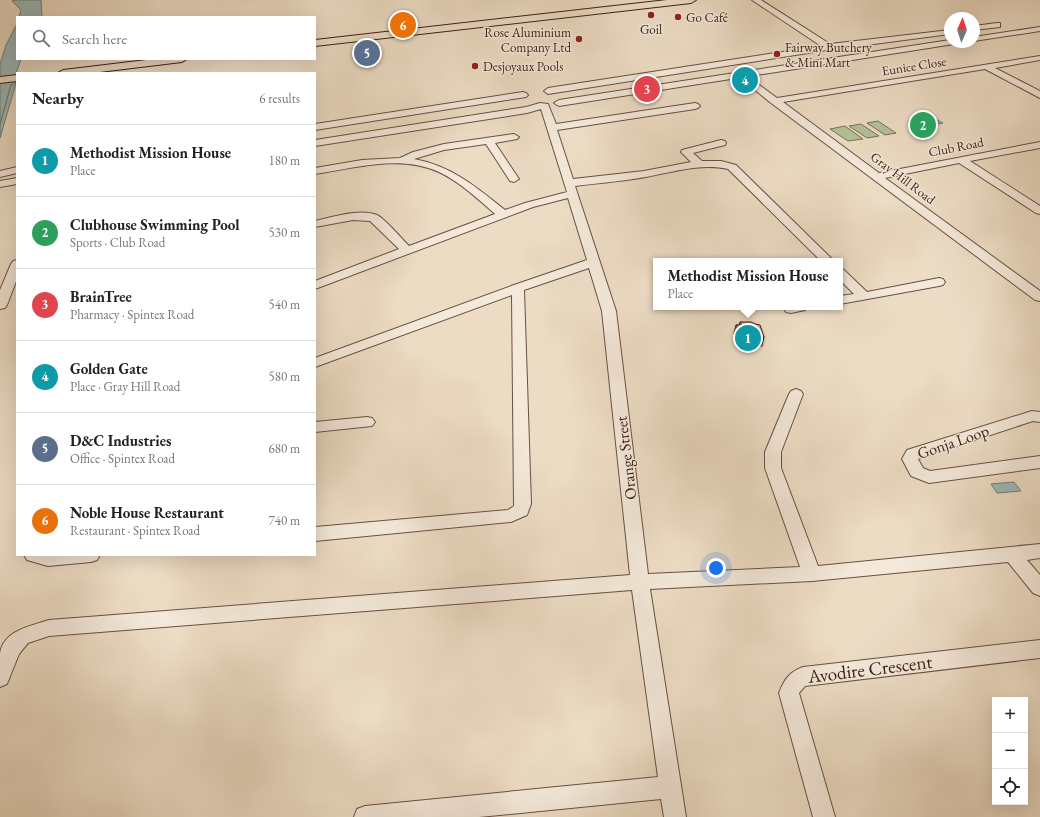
<!DOCTYPE html>
<meta charset="utf-8">
<style>
body{margin:0;font-family:"EB Garamond",serif;background:#f2f2f2;color:#222}
.controls{position:absolute;right:12px;bottom:12px;display:grid;overflow:hidden;border-radius:0px;box-shadow:0 4px 16px #0002}
.controls button{width:36px;height:36px;display:grid;place-items:center;padding:0;border:0;border-bottom:1px solid #e0e0e0;background:#fff;color:#222;font:20px sans-serif}
.compass{position:absolute;left:944px;top:12px;width:36px;height:36px;border-radius:50%;background:#fff;box-shadow:0 4px 16px #0002;rotate:3deg}
.you{position:absolute;left:716px;top:568px;width:14px;height:14px;margin:-10px;border:3px solid #fff;border-radius:50%;background:#1a73e8;box-shadow:0 0 0 6px #1a73e833}
.badge{display:grid;place-items:center;width:26px;height:26px;border-radius:50%;background:#8f2418;color:#fff;font-size:13px;font-weight:700}
.pin{position:absolute;translate:-50% -50%;border:2px solid #fff;box-shadow:0 1px 4px #0006}
.popup{position:absolute;left:653px;top:258px;width:190px;height:52px;box-sizing:border-box;display:grid;place-content:center;border-radius:0px;background:#fff;filter:drop-shadow(0 1px 3px #0005);font-size:13px;white-space:nowrap;color:#767676}
.popup b{font-size:15px;color:#222}
.popup::after{content:'';position:absolute;left:50%;top:100%;margin-left:-8px;border:8px solid transparent;border-top-color:#fff}
.list{margin:0;padding:0;list-style:none}
h2{display:flex;justify-content:space-between;align-items:center;height:52px;margin:0;padding:0 16px;font-size:17px}
h2 small{font-size:13px;font-weight:400;color:#767676}
.list li{display:grid;grid-template-columns:26px 1fr auto;gap:12px;align-items:center;box-sizing:border-box;height:72px;padding:0 16px;border-top:1px solid #e0e0e0}
.list b{display:block;font-size:15px;white-space:nowrap}
.list p{margin:0;font-size:13px;white-space:nowrap;color:#767676}
.list em{font-size:13px;font-style:normal;color:#767676}
.icon{flex:none;width:22px;height:22px;fill:none;stroke:currentColor;stroke-width:2;stroke-linecap:round;stroke-linejoin:round}
.map{position:relative;flex:none;width:1040px;height:817px;overflow:hidden}
.search{position:absolute;background:#fff;box-shadow:0 4px 16px #0002;left:16px;top:16px;width:300px;height:44px;display:flex;align-items:center;gap:10px;box-sizing:border-box;padding:0 14px;border-radius:0px;color:#767676;font-size:15px}
.panel{position:absolute;background:#fff;box-shadow:0 4px 16px #0002;left:16px;top:72px;width:300px;height:484px;border-radius:0px}
.map>svg:first-child{display:block}
.green{fill:#b3c197;stroke:#787157}
.water{fill:#9ababa;stroke:#747d79}
.lines{fill:none;stroke-linecap:round;stroke-linejoin:round}
.shore{stroke:#6b6e68;stroke-width:1}
.minor-casing{stroke:#685042;stroke-width:2}
.major-casing{stroke:#3c2117;stroke-width:2}
.minor{fill:#f3e8d9;fill-rule:evenodd}
.major{fill:#ecdcc4;fill-rule:evenodd}
.wall{fill:#c89b8d;stroke:#3c2117}
.building{fill:#e8b4a4;stroke:#3c2117}
.poi-dot{fill:#8f2418;stroke:#f3e8d9;stroke-width:1.5}
.labels{text-anchor:middle;dominant-baseline:central;stroke-width:3;stroke-linejoin:round;paint-order:stroke}
.far-poi-label{font-size:13px;fill:#3c2117;stroke:#f3e8d9;text-anchor:start}
.far-street-label{font-size:13px;fill:#3c2117;stroke:#f3e8d9}
.street-label{font-size:16px;fill:#3c2117;stroke:#f3e8d9}
.near-street-label{font-size:19px;fill:#3c2117;stroke:#f3e8d9}
</style>
<div class="map">
<svg width="1040" height="817" viewBox="0 0 1040 817">
<rect width="100%" height="100%" fill="#ecdcc4"/>
<filter id="stains"><feTurbulence type="fractalNoise" baseFrequency=".005" numOctaves="4"/><feColorMatrix values="0 0 0 0 .2 0 0 0 0 .09 0 0 0 0 .02 0 0 0 .5 -.17"/></filter>
<radialGradient id="worn" r=".72"><stop offset=".6" stop-color="#630" stop-opacity="0"/><stop offset="1" stop-color="#630" stop-opacity=".3"/></radialGradient>
<path class="green" d="M 878,121 L 896,133 L 885,135 L 867,123 Z
M 861,124 L 879,136 L 867,138 L 849,126 Z
M 845,126 L 863,139 L 848,141 L 830,129 Z"/>
<path class="water" d="M 13,0 L 41,0 L 42,17 L 19,17 L 21,10 L 12,1 Z
M 17,24 L 17,59 L 21,59 L 15,77 L 17,80 L 0,138 L 0,64 L 6,45 Z
M 935,119 L 943,123 L 923,126 L 925,128 L 921,128 L 908,121 Z
M 1014,482 L 1021,491 L 997,493 L 991,484 Z"/>
<g class="lines">
<path class="shore" d="M 0,124 L 11,85 L 17,82"/>
<defs>
<path id="minor" d="M 752,0 L 761,0 L 830,44 L 950,30 L 950,34 L 836,49 L 832,51 L 827,50 L 548,94 L 544,91 L 548,88 L 821,46 Z
M 997,23 L 1000,23 L 1000,27 L 974,30 L 974,26 Z
M 1040,27 L 1040,31 L 974,41 L 974,37 Z
M 950,40 L 950,42 L 958,42 L 954,44 L 559,106 L 554,103 L 559,100 Z
M 1040,56 L 1040,60 L 995,68 L 1040,91 L 1040,98 L 985,69 L 783,102 L 879,173 L 1040,142 L 1040,148 L 970,161 L 1040,206 L 1040,214 L 1036,213 L 959,163 L 885,178 L 1040,291 L 1040,301 L 1035,300 L 771,103 L 744,81 L 748,78 L 751,79 L 777,98 Z
M 523,92 L 526,93 L 528,95 L 526,97 L 315,130 L 315,124 Z
M 540,103 L 548,104 L 556,124 L 695,103 L 698,104 L 700,106 L 698,108 L 695,109 L 557,130 L 573,179 L 644,171 L 691,162 L 681,152 L 682,150 L 721,140 L 725,141 L 726,143 L 725,145 L 693,153 L 702,161 L 721,161 L 736,165 L 834,261 L 821,261 L 728,169 C 701,163 673,172 646,177 C 623,181 599,183 575,186 L 616,311 L 648,574 L 800,567 L 765,468 L 765,452 L 789,394 L 791,391 L 796,389 L 801,391 L 803,394 L 781,452 L 781,468 L 818,566 L 1040,544 L 1040,558 L 1027,560 L 1040,575 L 1040,596 L 1033,593 L 1008,562 L 812,581 L 650,589 L 686,817 L 664,817 L 661,799 L 479,817 L 354,817 L 357,809 L 365,806 L 658,777 L 632,590 L 49,636 L 28,643 L 19,654 L 7,684 L 0,687 C 0,676 0,663 0,653 C 4,630 31,626 49,620 L 630,575 L 602,311 L 589,268 L 524,290 L 531,504 L 527,515 L 511,522 L 315,541 L 315,527 L 508,510 L 514,506 L 512,295 L 315,367 L 315,358 L 514,285 L 587,260 L 568,198 L 533,207 L 315,289 L 315,281 L 399,249 L 370,221 L 353,220 L 315,227 L 315,221 C 332,217 361,208 377,215 C 385,219 402,239 409,246 L 495,214 C 478,199 460,182 439,172 C 400,154 355,168 315,174 L 315,168 L 362,160 L 400,158 L 413,152 L 444,144 L 514,134 L 519,137 L 517,139 L 495,143 L 519,179 L 514,182 L 510,181 L 486,144 L 444,150 L 414,159 C 452,166 476,187 505,210 L 525,203 L 567,192 L 541,109 L 527,113 L 315,146 L 315,140 L 526,107 Z
M 17,167 L 17,173 L 0,177 L 0,171 Z
M 17,178 L 17,184 L 0,187 L 0,181 Z
M 17,260 L 17,279 L 7,305 L 5,308 L 0,309 L 0,290 L 11,264 L 13,261 Z
M 840,269 L 844,270 L 867,292 L 939,278 L 943,279 L 945,282 L 943,285 L 939,286 L 840,304 L 840,296 L 854,294 L 840,280 Z
M 786,307 L 807,307 L 805,310 L 791,313 L 786,312 L 784,309 Z
M 1032,411 L 1040,412 L 1040,422 L 1033,421 L 918,459 L 923,468 L 930,471 L 1040,456 L 1040,468 L 929,483 L 911,476 L 902,459 L 907,450 Z
M 367,417 L 372,418 L 375,422 L 372,426 L 315,432 L 315,422 Z
M 24,555 L 100,555 L 97,560 L 91,562 L 48,566 L 27,560 Z
M 1040,640 L 1040,658 L 805,686 L 799,693 L 835,817 L 813,817 L 779,693 C 784,680 789,672 803,667 Z"/>
<path id="major" d="M 667,0 L 696,0 L 691,3 L 315,46 L 315,40 Z
M 155,59 L 187,59 L 182,62 L 91,73 L 58,73 L 63,70 Z
M 17,75 L 17,81 L 0,83 L 0,77 Z"/>
</defs>
<use href="#minor" class="minor-casing"/>
<use href="#major" class="major-casing"/>
<use href="#minor" class="minor"/>
<use href="#major" class="major"/>
</g>
<path class="wall" d="M 740,322 L 755,324 L 764,337 L 762,346 L 740,347 L 734,333 L 736,325 L 739,325 Z"/>
<path class="building" d="M 740,322 L 751,322 L 755,324 L 760,325 L 764,337 L 742,338 L 736,325 L 742,325 Z"/>
<g class="poi-dot">
<circle cx="651" cy="15" r="4"/>
<circle cx="678" cy="17" r="4"/>
<circle cx="579" cy="39" r="4"/>
<circle cx="777" cy="54" r="4"/>
<circle cx="475" cy="66" r="4"/>
</g>
<g class="labels">
<g class="far-poi-label">
<text x="686" y="17">Go Café</text>
<text x="651" y="29" text-anchor="middle">Goil</text>
<text x="571" y="32" text-anchor="end">Rose Aluminium<tspan x="571" dy="15">Company Ltd</tspan></text>
<text x="785" y="47">Fairway Butchery<tspan x="785" dy="15">&amp; Mini Mart</tspan></text>
<text x="483" y="66">Desjoyaux Pools</text>
</g>
<g class="far-street-label">
<text transform="translate(914 66) rotate(-9)">Eunice Close</text>
<text transform="translate(956 147) rotate(-11)">Club Road</text>
<text transform="translate(903 178) rotate(37)">Gray Hill Road</text>
</g>
<g class="street-label">
<text transform="translate(953 442) rotate(-19)">Gonja Loop</text>
<text transform="translate(626 458) rotate(-97)">Orange Street</text>
</g>
<g class="near-street-label">
<text transform="translate(870 669) rotate(-7)">Avodire Crescent</text>
</g>
</g>
<rect width="100%" height="100%" filter="url(#stains)"/>
<rect width="100%" height="100%" fill="url(#worn)"/>
</svg>
<div class="controls">
<button>+</button>
<button>−</button>
<button><svg class="icon" aria-label="locate" viewBox="0 0 24 24"><circle cx="12" cy="12" r="6"/><path d="M12 2v4M12 18v4M2 12h4M18 12h4"/></svg></button>
</div>
<svg class="compass" viewBox="-18 -18 36 36"><path d="M0-13l5 13h-10z" fill="#e53935"/><path d="M0 13l5-13h-10z" fill="#767676"/></svg>
<div class="you"></div>
<div class="pin badge" style="left:748px;top:338px;background:#0f9aa8">1</div>
<div class="popup"><b>Methodist Mission House</b>Place</div>
<div class="pin badge" style="left:923px;top:125px;background:#2e9e5b">2</div>
<div class="pin badge" style="left:647px;top:89px;background:#e0444e">3</div>
<div class="pin badge" style="left:745px;top:80px;background:#0f9aa8">4</div>
<div class="pin badge" style="left:367px;top:53px;background:#5c6f8a">5</div>
<div class="pin badge" style="left:403px;top:25px;background:#e8710a">6</div>
<div class="search"><svg class="icon" aria-label="search" viewBox="0 0 24 24"><circle cx="10" cy="10" r="6"/><path d="M15 15l6 6"/></svg>Search here</div>
<section class="panel">
<h2>Nearby<small>6 results</small></h2>
<ul class="list">
<li><span class="badge" style="background:#0f9aa8">1</span><div><b>Methodist Mission House</b><p>Place</p></div><em>180 m</em></li>
<li><span class="badge" style="background:#2e9e5b">2</span><div><b>Clubhouse Swimming Pool</b><p>Sports · Club Road</p></div><em>530 m</em></li>
<li><span class="badge" style="background:#e0444e">3</span><div><b>BrainTree</b><p>Pharmacy · Spintex Road</p></div><em>540 m</em></li>
<li><span class="badge" style="background:#0f9aa8">4</span><div><b>Golden Gate</b><p>Place · Gray Hill Road</p></div><em>580 m</em></li>
<li><span class="badge" style="background:#5c6f8a">5</span><div><b>D&amp;C Industries</b><p>Office · Spintex Road</p></div><em>680 m</em></li>
<li><span class="badge" style="background:#e8710a">6</span><div><b>Noble House Restaurant</b><p>Restaurant · Spintex Road</p></div><em>740 m</em></li>
</ul>
</section>
</div>
